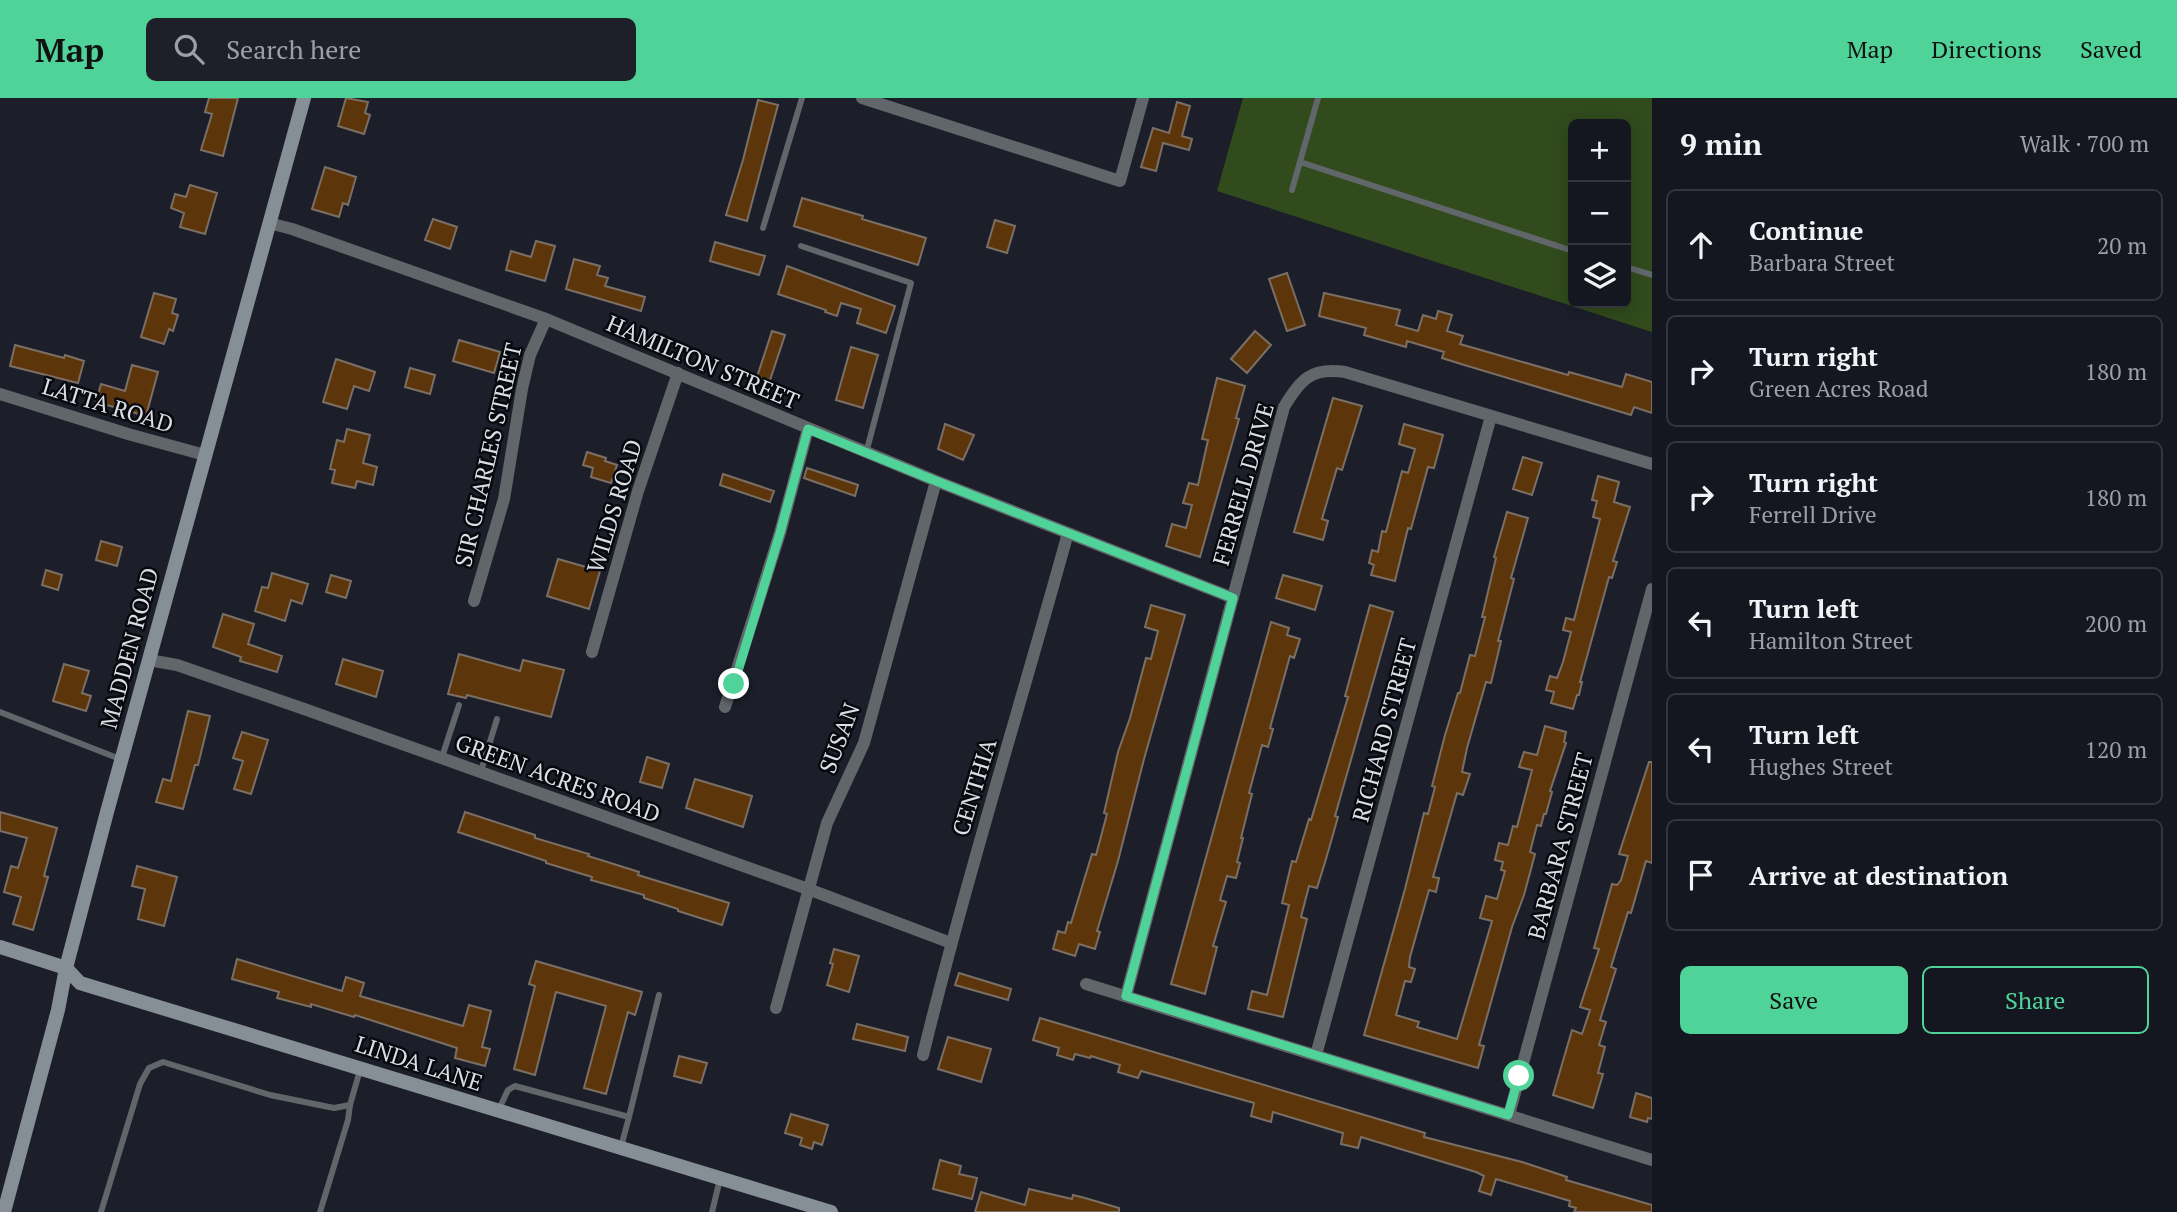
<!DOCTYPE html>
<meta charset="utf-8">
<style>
body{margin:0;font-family:"PT Serif",serif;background:#1e2029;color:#f1f3f6}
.controls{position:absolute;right:21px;top:21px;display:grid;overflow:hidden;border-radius:10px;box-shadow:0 4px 18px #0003}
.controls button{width:63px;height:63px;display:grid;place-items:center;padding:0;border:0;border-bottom:2px solid #34363e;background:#151720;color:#f1f3f6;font:35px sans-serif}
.stop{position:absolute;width:21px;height:21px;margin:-16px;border:5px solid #50d398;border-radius:50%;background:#fff}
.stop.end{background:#50d398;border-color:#fff;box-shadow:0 2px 7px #0008}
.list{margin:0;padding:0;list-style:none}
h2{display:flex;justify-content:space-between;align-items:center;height:91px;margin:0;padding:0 28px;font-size:30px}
h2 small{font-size:23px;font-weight:400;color:#9d9fa5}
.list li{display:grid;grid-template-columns:46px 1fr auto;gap:21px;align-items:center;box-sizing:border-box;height:112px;margin:0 14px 14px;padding:0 14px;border:2px solid #34363e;border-radius:10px}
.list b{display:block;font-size:26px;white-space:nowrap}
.list p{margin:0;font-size:23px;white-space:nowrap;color:#9d9fa5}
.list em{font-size:23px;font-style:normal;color:#9d9fa5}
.actions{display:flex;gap:14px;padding:21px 28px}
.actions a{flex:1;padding:16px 0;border:2px solid #50d398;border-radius:10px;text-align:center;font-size:24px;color:#50d398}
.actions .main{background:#50d398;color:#111}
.icon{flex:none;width:38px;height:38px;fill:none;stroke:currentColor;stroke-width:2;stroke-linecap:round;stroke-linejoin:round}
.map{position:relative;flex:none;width:1652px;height:1114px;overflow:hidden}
header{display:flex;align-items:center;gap:42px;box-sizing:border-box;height:98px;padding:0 35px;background:#50d398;color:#111}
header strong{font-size:33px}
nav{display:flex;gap:38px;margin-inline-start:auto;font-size:24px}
.search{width:490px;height:63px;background:#1e2029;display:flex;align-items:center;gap:18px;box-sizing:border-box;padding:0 24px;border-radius:10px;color:#9d9fa5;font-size:26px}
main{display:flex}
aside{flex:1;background:#151720}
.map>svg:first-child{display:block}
.green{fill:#314b1d;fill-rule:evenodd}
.building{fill:#5c360a;stroke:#7b6f65;stroke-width:2}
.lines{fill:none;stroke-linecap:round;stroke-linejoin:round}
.lane{stroke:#61666b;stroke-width:6}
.street{stroke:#61666b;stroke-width:12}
.secondary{stroke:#868f96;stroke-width:14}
.route{stroke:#50d398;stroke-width:9}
.labels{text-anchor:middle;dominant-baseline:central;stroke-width:5;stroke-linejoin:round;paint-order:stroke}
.street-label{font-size:23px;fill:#dcdee6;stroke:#08090e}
</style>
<header>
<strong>Map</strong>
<div class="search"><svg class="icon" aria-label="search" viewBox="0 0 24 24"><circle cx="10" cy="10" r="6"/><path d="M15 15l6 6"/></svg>Search here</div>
<nav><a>Map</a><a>Directions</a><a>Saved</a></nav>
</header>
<main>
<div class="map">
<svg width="1652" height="1114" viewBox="0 0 1652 1114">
<rect width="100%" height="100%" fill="#1c1f2a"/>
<path class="green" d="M 1243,0 L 1652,0 L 1652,234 L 1217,93 ZM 1573,26 L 1626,26 L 1626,205 L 1573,205 Z"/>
<path class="building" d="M 209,0 L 238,0 L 223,58 L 201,52 L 212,16 L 205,14 Z
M 346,0 L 368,4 L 365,15 L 370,17 L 364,36 L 338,28 Z
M 758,2 L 778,7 L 747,123 L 726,117 L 743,62 Z
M 1177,4 L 1190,8 L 1182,38 L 1192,41 L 1189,52 L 1163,45 L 1156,73 L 1141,69 L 1153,30 L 1169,35 Z
M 325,69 L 356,79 L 348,107 L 343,105 L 339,119 L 312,111 Z
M 190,87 L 217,95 L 205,136 L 180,129 L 184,115 L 171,110 L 175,96 L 186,99 Z
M 802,100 L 863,118 L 862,121 L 926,140 L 918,167 L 794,128 Z
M 433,121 L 457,129 L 450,151 L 425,142 Z
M 995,122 L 1015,128 L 1007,155 L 987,149 Z
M 536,143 L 555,148 L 545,183 L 506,172 L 511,153 L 531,159 Z
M 715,144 L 765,158 L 759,177 L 710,163 Z
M 574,161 L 600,168 L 597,177 L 608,180 L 605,188 L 645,199 L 641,213 L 566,191 Z
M 787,168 L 895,208 L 886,235 L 857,225 L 861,211 L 841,205 L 837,218 L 825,214 L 826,212 L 778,196 Z
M 1287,175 L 1305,227 L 1287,233 L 1269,181 Z
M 154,195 L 176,201 L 172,215 L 178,217 L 173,233 L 169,231 L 164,246 L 141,239 Z
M 1324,195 L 1400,212 L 1396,227 L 1418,233 L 1423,217 L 1436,221 L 1438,213 L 1452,217 L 1447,233 L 1463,238 L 1460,246 L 1568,277 L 1569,274 L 1622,289 L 1626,276 L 1652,284 L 1652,315 L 1634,309 L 1631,317 L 1461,266 L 1442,260 L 1444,254 L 1407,243 L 1406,249 L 1364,237 L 1366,230 L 1319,218 Z
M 772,233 L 785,237 L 770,282 L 757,279 Z
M 1255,233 L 1271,247 L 1247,275 L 1231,261 Z
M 459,242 L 500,254 L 494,275 L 453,263 Z
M 15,247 L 64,260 L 65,257 L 84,263 L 78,285 L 10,268 Z
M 851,249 L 878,257 L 863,310 L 836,302 Z
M 336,261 L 375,274 L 369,293 L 354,288 L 347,311 L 323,304 Z
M 132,267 L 158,274 L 146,318 L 96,304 L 101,286 L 125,293 Z
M 410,270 L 435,277 L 430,296 L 405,289 Z
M 1217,280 L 1245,288 L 1236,320 L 1239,321 L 1200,459 L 1166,448 L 1172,426 L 1186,430 L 1192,407 L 1183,405 L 1189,385 L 1198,387 L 1208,342 L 1202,341 Z
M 1333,300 L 1362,308 L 1342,372 L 1337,370 L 1322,421 L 1328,423 L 1323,442 L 1294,434 Z
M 945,326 L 974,337 L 963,362 L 938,351 Z
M 1404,326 L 1443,337 L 1434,370 L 1428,369 L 1411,431 L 1408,430 L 1395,483 L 1371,477 L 1374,467 L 1369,465 L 1372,452 L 1378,454 L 1382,433 L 1386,434 L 1402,373 L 1408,375 L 1415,351 L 1399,346 Z
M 347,331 L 370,337 L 363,365 L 377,369 L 373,387 L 357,383 L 355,390 L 332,385 L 335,372 L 330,371 L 337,342 L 344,344 Z
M 587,354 L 606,360 L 605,363 L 617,367 L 611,385 L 591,379 L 593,370 L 583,367 Z
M 1523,359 L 1542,365 L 1532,397 L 1513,391 Z
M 807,370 L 858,387 L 855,398 L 804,380 Z
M 723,376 L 774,393 L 770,404 L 720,387 Z
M 1598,378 L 1619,384 L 1614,404 L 1630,409 L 1613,463 L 1617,464 L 1612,480 L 1609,479 L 1580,584 L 1582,584 L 1579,597 L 1577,597 L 1573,611 L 1551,605 L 1554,594 L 1546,592 L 1550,578 L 1557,580 L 1563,564 L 1571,534 L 1563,532 L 1566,520 L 1574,522 L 1600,421 L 1593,419 L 1597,403 L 1592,402 Z
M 1507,414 L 1528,420 L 1511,480 L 1514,481 L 1498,543 L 1501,543 L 1491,585 L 1486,584 L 1467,650 L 1462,674 L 1470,676 L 1463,697 L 1457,695 L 1433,779 L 1439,780 L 1436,794 L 1429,792 L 1410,859 L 1409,869 L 1415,871 L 1411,884 L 1405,883 L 1396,917 L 1419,924 L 1417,929 L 1457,941 L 1492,823 L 1480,820 L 1486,798 L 1497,801 L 1505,773 L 1501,772 L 1503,764 L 1495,762 L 1499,745 L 1508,747 L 1513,728 L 1517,729 L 1532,672 L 1519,669 L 1524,654 L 1537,657 L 1545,628 L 1566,634 L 1564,644 L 1566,645 L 1550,693 L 1552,694 L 1546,716 L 1544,716 L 1541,728 L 1537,727 L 1530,754 L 1535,756 L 1524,797 L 1512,829 L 1479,947 L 1484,948 L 1478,970 L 1364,937 L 1405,791 L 1424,715 L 1428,716 L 1435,689 L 1432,688 L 1445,637 L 1458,595 L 1460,595 L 1470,557 L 1475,558 L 1485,519 L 1482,519 L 1496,460 L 1494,459 Z
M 101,443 L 122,449 L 117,468 L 96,462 Z
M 558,461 L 600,473 L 589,511 L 547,498 Z
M 46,472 L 62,477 L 58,492 L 42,487 Z
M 272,475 L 308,486 L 302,506 L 291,502 L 285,523 L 255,513 L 262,489 L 268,490 Z
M 331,477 L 351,483 L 346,500 L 326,494 Z
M 1283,477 L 1322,488 L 1315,512 L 1276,500 Z
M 1151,507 L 1185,517 L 1144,661 L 1118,763 L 1097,833 L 1100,834 L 1095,851 L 1079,846 L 1075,858 L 1053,851 L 1058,833 L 1065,835 L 1068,824 L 1071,825 L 1092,756 L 1096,757 L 1107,716 L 1104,715 L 1118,654 L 1130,620 L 1146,560 L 1151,561 L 1158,533 L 1145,529 Z
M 1370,507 L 1393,514 L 1335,718 L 1338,719 L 1326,761 L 1317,790 L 1309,788 L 1301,819 L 1307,821 L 1283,919 L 1248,911 L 1252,893 L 1267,897 L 1289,807 L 1282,805 L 1292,763 L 1296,764 L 1309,721 L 1311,722 L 1348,599 L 1345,598 Z
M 223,516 L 254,526 L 248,546 L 282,558 L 277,574 L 240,563 L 241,559 L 213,549 Z
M 1271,524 L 1289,530 L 1287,537 L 1300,541 L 1294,560 L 1290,558 L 1270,630 L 1273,631 L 1268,649 L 1262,647 L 1249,695 L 1252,696 L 1241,740 L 1243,740 L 1237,764 L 1240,765 L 1236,780 L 1227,778 L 1220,802 L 1226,804 L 1213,848 L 1217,849 L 1205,896 L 1171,886 Z
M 459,556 L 520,573 L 523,562 L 564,572 L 551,619 L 467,597 L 466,600 L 448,596 Z
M 343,561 L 383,573 L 376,599 L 336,586 Z
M 64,566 L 89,573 L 82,595 L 91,598 L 86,613 L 53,603 Z
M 188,613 L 210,618 L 198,667 L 195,667 L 183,711 L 156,704 L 163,681 L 171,683 Z
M 242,634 L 268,642 L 251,696 L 234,691 L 243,663 L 233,660 Z
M 647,659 L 669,666 L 662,690 L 640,684 Z
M 1649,664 L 1652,664 L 1652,765 L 1646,763 L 1631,815 L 1628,814 L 1611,869 L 1616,871 L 1600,922 L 1606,924 L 1599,947 L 1605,949 L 1598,975 L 1603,976 L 1593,1010 L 1553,997 L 1572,932 L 1582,936 L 1590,912 L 1580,909 L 1599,851 L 1594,850 L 1612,786 L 1617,787 L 1621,782 L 1628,758 L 1619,756 Z
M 695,681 L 752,698 L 743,729 L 686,710 Z
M 0,714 L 57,730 L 44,778 L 48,779 L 33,832 L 13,826 L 21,799 L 4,794 L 11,768 L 18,770 L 27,740 L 0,733 Z
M 465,714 L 535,737 L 535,740 L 589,756 L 588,758 L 639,774 L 638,777 L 729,805 L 722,827 L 678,813 L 678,811 L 644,800 L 644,797 L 591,782 L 592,779 L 546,765 L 546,763 L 458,734 Z
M 137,768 L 177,779 L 164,828 L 138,821 L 145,791 L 132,788 Z
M 834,851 L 859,858 L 849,894 L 827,887 L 833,866 L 830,865 Z
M 237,861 L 342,893 L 346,879 L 364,885 L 360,898 L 463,928 L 469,907 L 491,913 L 482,949 L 490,951 L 485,968 L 455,960 L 457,950 L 355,917 L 354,919 L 311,906 L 311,909 L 277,900 L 279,894 L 232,881 Z
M 536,863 L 642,894 L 635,917 L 628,914 L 606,996 L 584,990 L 606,908 L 556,894 L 535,977 L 514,971 L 535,888 L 529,886 Z
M 959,875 L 1011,891 L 1008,902 L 955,887 Z
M 1040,920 L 1425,1035 L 1424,1039 L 1522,1064 L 1567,1079 L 1566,1082 L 1652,1107 L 1652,1114 L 1574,1114 L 1576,1110 L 1569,1108 L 1570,1103 L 1496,1081 L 1491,1097 L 1479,1093 L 1484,1078 L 1476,1074 L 1361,1039 L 1358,1050 L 1341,1046 L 1343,1035 L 1339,1034 L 1273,1014 L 1271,1024 L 1251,1018 L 1254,1005 L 1141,973 L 1138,980 L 1118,974 L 1120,967 L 1091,958 L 1090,960 L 1075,956 L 1073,962 L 1057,957 L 1059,950 L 1033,942 Z
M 857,926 L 908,939 L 905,953 L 853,941 Z
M 948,939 L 991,951 L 981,984 L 938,971 Z
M 679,958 L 707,965 L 701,985 L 674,978 Z
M 1636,995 L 1652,1000 L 1652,1021 L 1648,1020 L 1647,1024 L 1630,1019 Z
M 791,1016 L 828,1027 L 822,1047 L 814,1044 L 812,1051 L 800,1047 L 802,1040 L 785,1035 Z
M 940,1062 L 961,1068 L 959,1076 L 977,1080 L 972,1101 L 933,1091 Z
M 1029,1091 L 1072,1101 L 1073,1097 L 1085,1100 L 1119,1110 L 1119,1114 L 975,1114 L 981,1094 L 1025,1107 Z"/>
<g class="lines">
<path class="lane" d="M 1300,64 L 1573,153
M 1292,92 L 1318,0
M 763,130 L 802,0
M 801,148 L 911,185 L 866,355
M 1626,169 L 1652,177
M 0,614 L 120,661
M 442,659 L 459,607
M 481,673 L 497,621
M 499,1011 L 508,992 L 515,988 L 629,1019 L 621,1049
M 629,1019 L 659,897
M 101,1114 L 140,986 L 149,970 L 163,964 L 270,997 L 334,1010 L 350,1007
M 320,1114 L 348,1022 L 350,1007 L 360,972
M 712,1114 L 720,1081"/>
<path class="street" d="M 862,0 L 1120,83 L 1143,0
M 269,125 L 292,131 L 546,221 L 936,383 L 1233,500
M 0,296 L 128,336 L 205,357
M 474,503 L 504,401 L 522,291 L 530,257 L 546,221
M 592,554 L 638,393 L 678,275
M 149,562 L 177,567 L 307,612 L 808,791 L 951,845
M 725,609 L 780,435 L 808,331
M 1086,886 L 1652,1062
M 1126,898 L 1284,309 C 1300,282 1311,269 1345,274 L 1652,366
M 776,910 L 827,725 L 864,645 L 936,383
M 923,957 C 966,781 1020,609 1068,435
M 1316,957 L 1491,318
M 1509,1017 L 1652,491"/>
<path class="secondary" d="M 0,849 L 66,870 L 80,885 L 831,1114
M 4,1114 L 58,912 L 66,870 L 107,714 L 304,0"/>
</g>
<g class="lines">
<path class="route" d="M 734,586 L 780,435 L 808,331 L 936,383 L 1233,500 L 1126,898 L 1508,1017 L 1519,978"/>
</g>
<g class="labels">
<g class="street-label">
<text transform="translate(703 264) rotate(23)">HAMILTON STREET</text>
<text transform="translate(108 307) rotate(17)">LATTA ROAD</text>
<text transform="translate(488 357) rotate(-77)">SIR CHARLES STREET</text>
<text transform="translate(1243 386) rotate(-74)">FERRELL DRIVE</text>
<text transform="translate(614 408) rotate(-73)">WILDS ROAD</text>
<text transform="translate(129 550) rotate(-75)">MADDEN ROAD</text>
<text transform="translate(1384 632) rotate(-75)">RICHARD STREET</text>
<text transform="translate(839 640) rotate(-69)">SUSAN</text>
<text transform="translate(558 680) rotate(20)">GREEN ACRES ROAD</text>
<text transform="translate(974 689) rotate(-73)">CENTHIA</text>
<text transform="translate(1560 748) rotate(-75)">BARBARA STREET</text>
<text transform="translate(419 965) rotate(18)">LINDA LANE</text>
</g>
</g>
</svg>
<div class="controls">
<button>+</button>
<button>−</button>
<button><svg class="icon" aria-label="layers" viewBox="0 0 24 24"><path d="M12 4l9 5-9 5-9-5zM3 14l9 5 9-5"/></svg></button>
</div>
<div class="stop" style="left:1519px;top:978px"></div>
<div class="stop end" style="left:734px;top:586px"></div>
</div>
<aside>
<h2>9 min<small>Walk · 700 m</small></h2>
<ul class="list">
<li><svg class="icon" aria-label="ahead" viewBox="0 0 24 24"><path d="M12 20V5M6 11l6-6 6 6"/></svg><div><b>Continue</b><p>Barbara Street</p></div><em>20 m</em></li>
<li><svg class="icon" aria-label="right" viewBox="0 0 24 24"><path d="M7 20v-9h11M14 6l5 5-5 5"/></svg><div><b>Turn right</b><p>Green Acres Road</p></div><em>180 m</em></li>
<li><svg class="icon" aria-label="right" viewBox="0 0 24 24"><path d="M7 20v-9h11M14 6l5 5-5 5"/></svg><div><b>Turn right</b><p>Ferrell Drive</p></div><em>180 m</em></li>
<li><svg class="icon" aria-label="left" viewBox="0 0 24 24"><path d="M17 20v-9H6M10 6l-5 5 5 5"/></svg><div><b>Turn left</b><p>Hamilton Street</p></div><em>200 m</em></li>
<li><svg class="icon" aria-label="left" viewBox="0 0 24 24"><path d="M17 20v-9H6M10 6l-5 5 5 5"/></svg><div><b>Turn left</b><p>Hughes Street</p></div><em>120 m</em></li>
<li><svg class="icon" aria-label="arrive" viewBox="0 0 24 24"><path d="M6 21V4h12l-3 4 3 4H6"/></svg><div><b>Arrive at destination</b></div></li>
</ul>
<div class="actions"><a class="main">Save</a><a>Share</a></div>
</aside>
</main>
